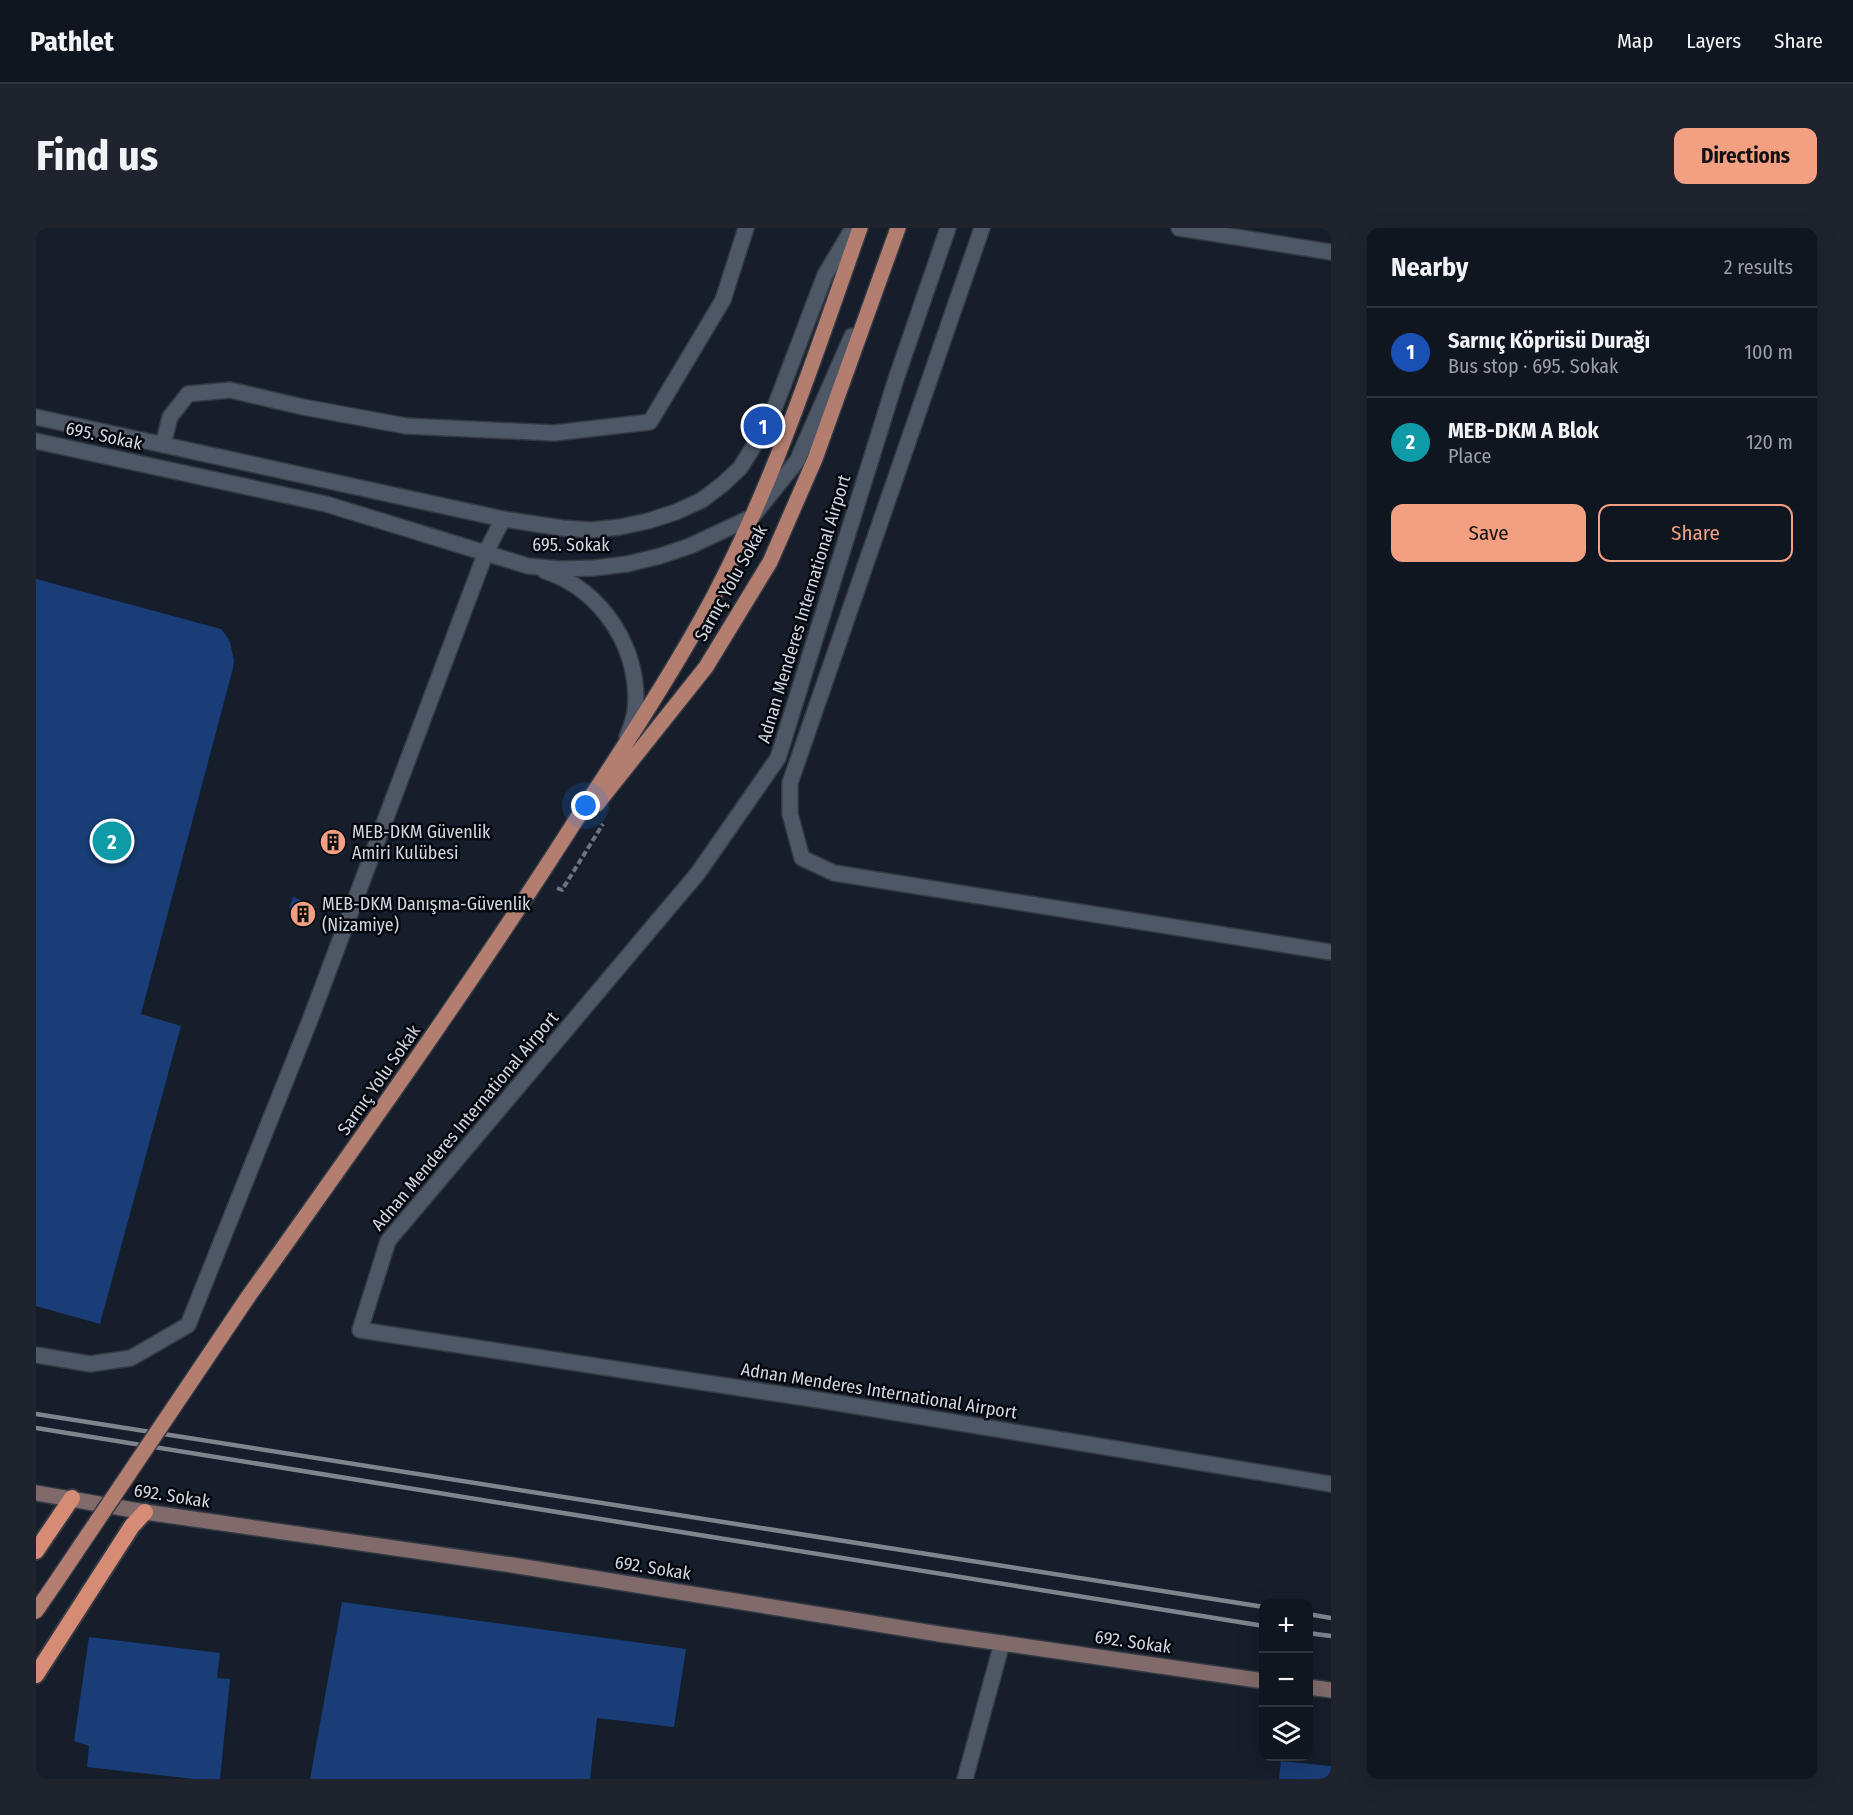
<!DOCTYPE html>
<meta charset="utf-8">
<style>
body{margin:0;font-family:"Fira Sans Condensed",sans-serif;background:#1e232d;color:#f1f3f6}
.controls{position:absolute;right:18px;bottom:18px;display:grid;overflow:hidden;border-radius:12px;box-shadow:0 6px 24px #0002}
.controls button{width:54px;height:54px;display:grid;place-items:center;padding:0;border:0;border-bottom:2px solid #30353e;background:#101620;color:#f1f3f6;font:30px sans-serif}
.you{position:absolute;left:550px;top:578px;width:21px;height:21px;margin:-15px;border:4px solid #fff;border-radius:50%;background:#1a73e8;box-shadow:0 0 0 9px #1a73e833}
.badge{display:grid;place-items:center;width:39px;height:39px;border-radius:50%;background:#f39f82;color:#fff;font-size:20px;font-weight:700}
.pin{position:absolute;translate:-50% -50%;border:3px solid #fff;box-shadow:0 2px 6px #0006}
.list{margin:0;padding:0;list-style:none}
h2{display:flex;justify-content:space-between;align-items:center;height:78px;margin:0;padding:0 24px;font-size:26px}
h2 small{font-size:20px;font-weight:400;color:#9c9fa5}
.list li{display:grid;grid-template-columns:39px 1fr auto;gap:18px;align-items:center;box-sizing:border-box;height:90px;padding:0 24px;border-top:2px solid #30353e}
.list b{display:block;font-size:22px;white-space:nowrap}
.list p{margin:0;font-size:20px;white-space:nowrap;color:#9c9fa5}
.list em{font-size:20px;font-style:normal;color:#9c9fa5}
.actions{display:flex;gap:12px;padding:18px 24px}
.actions a{flex:1;padding:14px 0;border:2px solid #f39f82;border-radius:12px;text-align:center;font-size:21px;color:#f39f82}
.actions .main{background:#f39f82;color:#111}
.icon{flex:none;width:33px;height:33px;fill:none;stroke:currentColor;stroke-width:2;stroke-linecap:round;stroke-linejoin:round}
.map{position:relative;flex:none;width:1295px;height:1551px;overflow:hidden;border-radius:12px}
header{display:flex;align-items:center;gap:36px;box-sizing:border-box;height:84px;padding:0 30px;background:#101620;border-bottom:2px solid #30353e}
header strong{font-size:28px}
nav{display:flex;gap:33px;margin-inline-start:auto;font-size:21px}
.intro{display:flex;align-items:center;justify-content:space-between;box-sizing:border-box;height:144px;padding:0 36px}
h1{margin:0;font-size:42px}
.button{padding:15px 27px;border-radius:12px;background:#f39f82;color:#111;font-size:21px;font-weight:700}
main{display:flex;gap:36px;padding:0 36px}
aside{flex:1;background:#101620;border-radius:12px;box-shadow:0 6px 24px #0002}
.map>svg:first-child{display:block}
.building{fill:#193d76}
.lines{fill:none;stroke-linecap:round;stroke-linejoin:round}
.service-casing{stroke:#343a44;stroke-width:18}
.tertiary-casing{stroke:#343a44;stroke-width:18}
.secondary-casing{stroke:#343a44;stroke-width:18}
.primary-casing{stroke:#343a44;stroke-width:18}
.trunk-casing{stroke:#343a44;stroke-width:20}
.path{stroke:#6c747e;stroke-width:4;stroke-dasharray:6 3;stroke-linecap:butt}
.service{stroke:#4d5765;stroke-width:15}
.tertiary{stroke:#4d5765;stroke-width:15}
.secondary{stroke:#806a6a;stroke-width:15}
.primary{stroke:#b37e70;stroke-width:15}
.trunk{stroke:#d58b74;stroke-width:16}
.rail{stroke:#7e858f;stroke-width:4.5}
.primary-bridge-casing{stroke:#343a44;stroke-width:18;stroke-linecap:butt}
.primary-bridge{stroke:#b37e70;stroke-width:15}
.labels{text-anchor:middle;dominant-baseline:central;stroke-width:5;stroke-linejoin:round;paint-order:stroke}
.street-label{font-size:18px;fill:#d1d7df;stroke:#05080e}
.poi-label{font-size:18px;fill:#d1d7df;stroke:#05080e;text-anchor:start}
</style>
<header>
<strong>Pathlet</strong>
<nav><a>Map</a><a>Layers</a><a>Share</a></nav>
</header>
<div class="intro"><h1>Find us</h1><a class="button">Directions</a></div>
<main>
<div class="map">
<svg width="1295" height="1551" viewBox="0 0 1295 1551">
<rect width="100%" height="100%" fill="#161e2b"/>
<path class="building" d="M 0,351 L 185,401 L 190,407 L 194,414 L 198,433 L 197,440 L 105,786 L 145,798 L 64,1096 L 0,1078 Z
M 293,601 L 308,607 L 300,627 L 285,621 Z
M 257,669 L 280,678 L 274,695 L 257,689 L 259,683 L 253,680 Z
M 306,1374 L 650,1421 L 638,1499 L 561,1490 L 554,1551 L 274,1551 Z
M 53,1409 L 184,1425 L 181,1450 L 194,1451 L 184,1551 L 158,1551 L 51,1539 L 53,1518 L 38,1513 Z
M 1245,1533 L 1295,1538 L 1295,1551 L 1243,1551 Z"/>
<g class="lines">
<defs>
<path id="service" d="M 912,0 L 860,151 L 742,530 L 662,645 L 352,1013 L 324,1102 L 783,1172 L 1295,1256
M 946,0 L 754,555 L 754,586 L 766,630 L 798,645 L 1295,724
M 1143,0 L 1295,24
M 127,217 L 134,189 L 152,166 L 194,162 L 267,179 L 370,198 L 518,205 L 614,194 L 687,72 L 710,0
M 929,1551 L 966,1415"/>
<path id="tertiary" d="M 0,189 L 467,291 L 526,300 L 555,302 L 584,299 L 612,293 L 640,284 L 666,272 L 687,256 L 704,240 L 718,218 L 740,176 L 789,47 L 817,0
M 0,213 L 290,276 L 492,338 L 525,341 L 558,340 L 591,336 L 624,328 L 654,318 L 716,289 L 761,233 L 816,108
M 509,343 C 566,361 606,423 599,483 C 598,491 594,501 591,509
M 0,1127 L 54,1136 L 95,1130 L 152,1097 L 274,792 L 450,324 L 467,291"/>
<path id="secondary" d="M 0,1265 L 109,1284 L 476,1337 L 903,1406 L 1228,1453
M 1272,1459 L 1295,1462"/>
<path id="primary" d="M 561,576 L 670,439 L 734,334 L 779,231 L 862,0
M 212,1069 C 324,912 436,755 540,592 C 583,526 627,460 665,392 C 734,268 777,133 824,0
M 0,1383 L 20,1354"/>
<path id="trunk" d="M 0,1323 L 36,1270
M 0,1447 L 96,1298 L 109,1284"/>
</defs>
<use href="#service" class="service-casing"/>
<use href="#tertiary" class="tertiary-casing"/>
<use href="#secondary" class="secondary-casing"/>
<use href="#primary" class="primary-casing"/>
<use href="#trunk" class="trunk-casing"/>
<path class="path" d="M 521,660 L 526,662 L 567,596"/>
<use href="#service" class="service"/>
<use href="#tertiary" class="tertiary"/>
<use href="#secondary" class="secondary"/>
<use href="#primary" class="primary"/>
<use href="#trunk" class="trunk"/>
<path class="rail" d="M 0,1186 L 1228,1379
M 0,1200 L 1228,1398
M 1272,1386 L 1295,1390
M 1272,1405 L 1295,1408"/>
<defs>
<path id="primary-bridge" d="M 20,1354 L 212,1069"/>
</defs>
<use href="#primary-bridge" class="primary-bridge-casing"/>
<use href="#primary-bridge" class="primary-bridge"/>
</g>
<defs>
<symbol id="building-disc" viewBox="-11 -11 22 22"><circle r="9.5" fill="#f39f82" stroke="#05080e"/><path d="M-4-6H4V6H1V3H-1V6H-4ZM-2.5-4.3h1.7v1.8h-1.7ZM.8-4.3h1.7v1.8H.8ZM-2.5-1h1.7V.8h-1.7ZM.8-1h1.7V.8H.8Z" fill="#111"/></symbol>
</defs>
<g fill-rule="evenodd">
<use href="#building-disc" x="282" y="599" width="30" height="30"/>
<use href="#building-disc" x="252" y="671" width="30" height="30"/>
</g>
<g class="labels">
<g class="street-label">
<text transform="translate(68 208) rotate(12)">695. Sokak</text>
<text x="535" y="317">695. Sokak</text>
<text transform="translate(695 355) rotate(-61)">Sarnıç Yolu Sokak</text>
<text transform="translate(768 381) rotate(-73)">Adnan Menderes International Airport</text>
<text transform="translate(343 852) rotate(-55)">Sarnıç Yolu Sokak</text>
<text transform="translate(429 893) rotate(-50)">Adnan Menderes International Airport</text>
<text transform="translate(843 1163) rotate(9)">Adnan Menderes International Airport</text>
<text transform="translate(136 1268) rotate(9)">692. Sokak</text>
<text transform="translate(617 1340) rotate(9)">692. Sokak</text>
<text transform="translate(1097 1414) rotate(8)">692. Sokak</text>
</g>
<g class="poi-label">
<text x="316" y="604">MEB-DKM Güvenlik<tspan x="316" dy="21">Amiri Kulübesi</tspan></text>
<text x="286" y="676">MEB-DKM Danışma-Güvenlik<tspan x="286" dy="21">(Nizamiye)</tspan></text>
</g>
</g>
</svg>
<div class="controls">
<button>+</button>
<button>−</button>
<button><svg class="icon" aria-label="layers" viewBox="0 0 24 24"><path d="M12 4l9 5-9 5-9-5zM3 14l9 5 9-5"/></svg></button>
</div>
<div class="you"></div>
<div class="pin badge" style="left:727px;top:198px;background:#1a4fb4">1</div>
<div class="pin badge" style="left:76px;top:613px;background:#0f9aa8">2</div>
</div>
<aside>
<h2>Nearby<small>2 results</small></h2>
<ul class="list">
<li><span class="badge" style="background:#1a4fb4">1</span><div><b>Sarnıç Köprüsü Durağı</b><p>Bus stop · 695. Sokak</p></div><em>100 m</em></li>
<li><span class="badge" style="background:#0f9aa8">2</span><div><b>MEB-DKM A Blok</b><p>Place</p></div><em>120 m</em></li>
</ul>
<div class="actions"><a class="main">Save</a><a>Share</a></div>
</aside>
</main>
